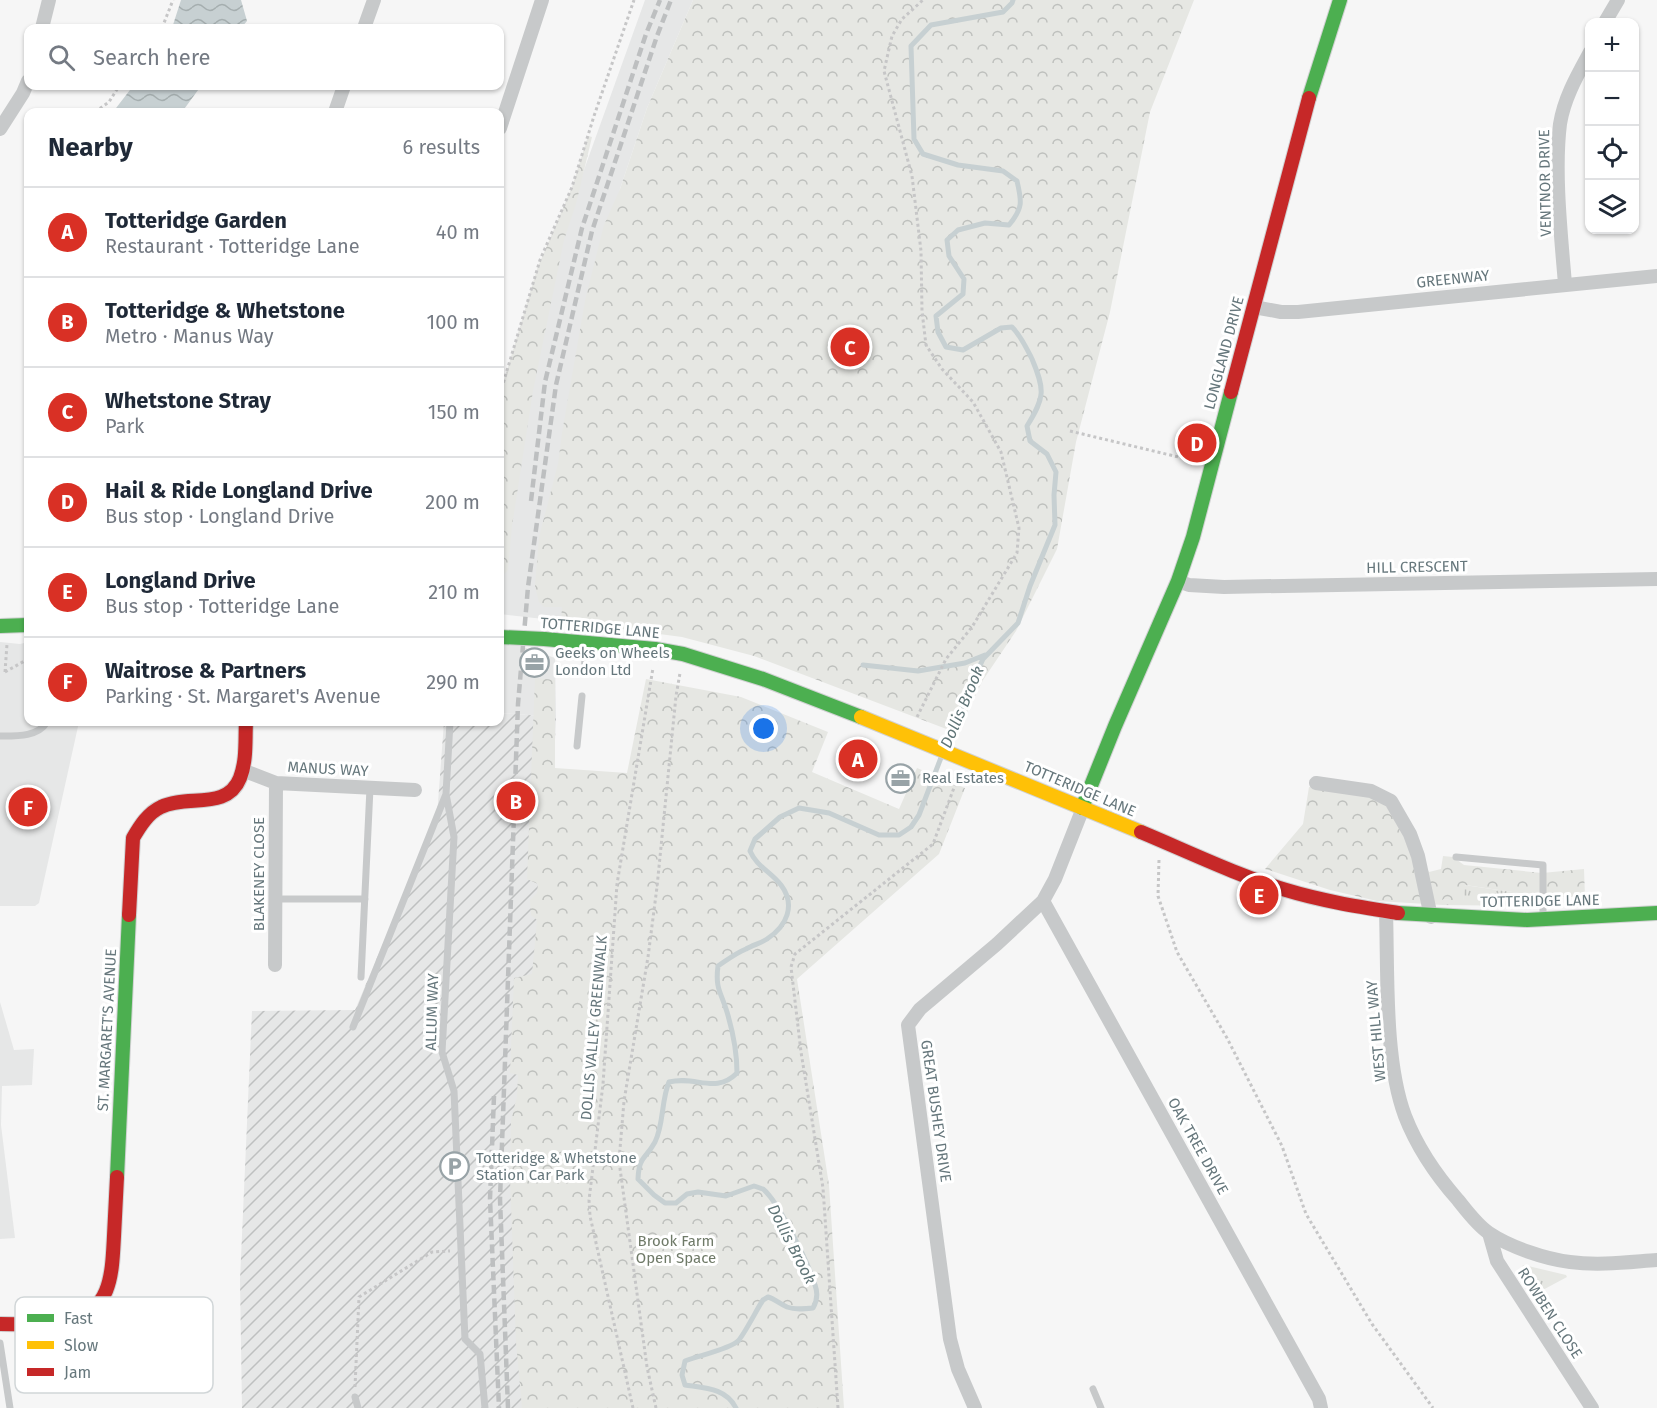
<!DOCTYPE html>
<meta charset="utf-8">
<style>
body{margin:0;font-family:"Fira Sans",sans-serif;background:#f2f2f3;color:#1f2937}
.controls{position:absolute;right:18px;top:18px;display:grid;overflow:hidden;border-radius:12px;box-shadow:0 2px 4px #0004}
.controls button{width:54px;height:54px;display:grid;place-items:center;padding:0;border:0;border-bottom:2px solid #e0e1e3;background:#fff;color:#1f2937;font:30px sans-serif}
.you{position:absolute;left:764px;top:729px;width:21px;height:21px;margin:-15px;border:4px solid #fff;border-radius:50%;background:#1a73e8;box-shadow:0 0 0 9px #1a73e833}
.badge{display:grid;place-items:center;width:39px;height:39px;border-radius:50%;background:#d93025;color:#fff;font-size:20px;font-weight:700}
.pin{position:absolute;translate:-50% -50%;border:3px solid #fff;box-shadow:0 2px 6px #0006}
.list{margin:0;padding:0;list-style:none}
h2{display:flex;justify-content:space-between;align-items:center;height:78px;margin:0;padding:0 24px;font-size:26px}
h2 small{font-size:20px;font-weight:400;color:#747a83}
.list li{display:grid;grid-template-columns:39px 1fr auto;gap:18px;align-items:center;box-sizing:border-box;height:90px;padding:0 24px;border-top:2px solid #e0e1e3}
.list b{display:block;font-size:22px;white-space:nowrap}
.list p{margin:0;font-size:20px;white-space:nowrap;color:#747a83}
.list em{font-size:20px;font-style:normal;color:#747a83}
.icon{flex:none;width:33px;height:33px;fill:none;stroke:currentColor;stroke-width:2;stroke-linecap:round;stroke-linejoin:round}
.map{position:relative;flex:none;width:1657px;height:1408px;overflow:hidden}
.search{position:absolute;background:#fff;box-shadow:0 2px 4px #0004;left:24px;top:24px;width:480px;height:66px;display:flex;align-items:center;gap:15px;box-sizing:border-box;padding:0 21px;border-radius:12px;color:#747a83;font-size:22px}
.panel{position:absolute;background:#fff;box-shadow:0 2px 4px #0004;left:24px;top:108px;width:480px;height:618px;border-radius:12px}
.map>svg:first-child{display:block}
.built{fill:#e6e7e7}
.industrial{fill:url(#industrial-furrows)}
.grass{fill:url(#grass-tufts)}
.forest{fill:url(#forest-crowns)}
.water{fill:url(#water-waves)}
.lines{fill:none;stroke-linecap:round;stroke-linejoin:round}
.stream{stroke:#c7d0d2;stroke-width:5}
.fast-casing{stroke:#d1d2d3;stroke-width:16}
.slow-casing{stroke:#d1d2d3;stroke-width:16}
.jam-casing{stroke:#d1d2d3;stroke-width:16}
.path{stroke:#c6c6c7;stroke-width:3;stroke-dasharray:3 3;stroke-linecap:butt}
.lane{stroke:#c7c9ca;stroke-width:7}
.street{stroke:#c7c9ca;stroke-width:14}
.fast{stroke:#4caf50;stroke-width:14}
.slow{stroke:#ffc107;stroke-width:14}
.jam{stroke:#c62828;stroke-width:14}
.rail{stroke:#bdbfc0;stroke-width:4.5;stroke-dasharray:9 4.5;stroke-linecap:butt}
.fast-bridge-casing{stroke:#d1d2d3;stroke-width:16;stroke-linecap:butt}
.fast-bridge{stroke:#4caf50;stroke-width:14}
.labels{text-anchor:middle;dominant-baseline:central;stroke-width:6;stroke-linejoin:round;paint-order:stroke}
.street-label{font-size:15px;fill:#66777c;stroke:#fff}
.poi-label{font-size:15px;fill:#66777c;stroke:#fff;text-anchor:start}
.park-label{font-size:15px;fill:#6f7a68;stroke:#fff}
.water-label{font-size:16px;font-style:italic;fill:#607577;stroke:#fff}
.key{fill:#fff;stroke:#d1d6d8;stroke-width:1.5}
.key-label{font-size:16px;fill:#66777c}
</style>
<div class="map">
<svg width="1657" height="1408" viewBox="0 0 1657 1408">
<defs>
<pattern id="industrial-furrows" width="10" height="10" patternUnits="userSpaceOnUse" patternTransform="scale(1.5)"><rect width="10" height="10" fill="#e6e7e7"/><path d="M-1 1l2-2M0 10L10 0M9 11l2-2" fill="none" stroke="#bec0c0"/></pattern>
<pattern id="grass-tufts" width="24" height="20" patternUnits="userSpaceOnUse" patternTransform="scale(1.5)"><rect width="24" height="20" fill="#e6e7e3"/><path d="M3 7l-1-3M5 7V3M7 7l1-3M15 17l-1-3M17 17v-4M19 17l1-3" fill="none" stroke="#bec0bd"/></pattern>
<pattern id="forest-crowns" width="20" height="18" patternUnits="userSpaceOnUse" patternTransform="scale(1.5)"><rect width="20" height="18" fill="#e6e7e3"/><path d="M2 6a3 3 0 1 1 6 0M12 15a3 3 0 1 1 6 0" fill="none" stroke="#bec0bd"/></pattern>
<pattern id="water-waves" width="16" height="10" patternUnits="userSpaceOnUse" patternTransform="scale(1.5)"><rect width="16" height="10" fill="#c7d0d2"/><path d="M0 5q4-4 8 0t8 0" fill="none" stroke="#a5aeaf"/></pattern>
</defs>
<rect width="100%" height="100%" fill="#f6f6f6"/>
<path class="built" d="M 645,0 L 693,0 L 647,108 L 620,189 L 595,383 L 561,621 L 500,614 L 500,424 L 585,167 Z
M 500,639 L 555,658 L 556,717 L 500,713 Z
M 0,642 L 20,644 L 28,642 L 28,722 L 79,722 L 39,903 L 35,906 L 0,906 Z
M 0,1002 L 14,1050 L 34,1049 L 32,1085 L 2,1086 L 1,1125 L 15,1238 L 0,1239 Z"/>
<path class="industrial" d="M 500,713 L 556,717 L 526,1408 L 242,1408 L 240,1280 L 252,1011 L 355,1010 L 437,816 L 444,722 L 500,722 Z"/>
<path class="grass" d="M 1464,885 L 1539,896 L 1536,906 L 1443,905 L 1443,899 L 1463,901 Z
M 1524,1265 L 1566,1275 L 1567,1277 L 1539,1292 L 1522,1266 Z"/>
<path class="forest" d="M 693,0 L 1194,0 L 1150,112 L 1110,312 L 1076,442 L 1057,549 L 1016,631 L 983,680 L 957,733 L 754,656 L 682,637 L 561,621 L 562,607 L 544,607 L 539,602 L 535,586 L 539,537 L 558,464 L 562,433 L 585,301 L 604,225 L 620,189 L 647,108 Z
M 588,136 L 592,137 L 576,204 L 564,240 L 533,391 L 512,526 L 508,570 L 500,579 L 500,394 L 537,269 L 572,187 Z
M 535,678 L 555,680 L 555,768 L 627,773 L 646,679 L 741,697 L 828,732 L 812,772 L 899,809 L 917,768 L 965,788 L 939,854 L 797,979 L 829,1185 L 844,1408 L 522,1408 L 516,1342 L 510,1178 L 511,1121 L 517,1096 L 518,1075 L 510,1073 L 514,978 L 532,974 L 537,920 L 531,915 L 530,900 L 537,893 L 538,884 L 527,879 Z
M 1309,787 L 1369,796 L 1386,806 L 1429,872 L 1441,869 L 1443,856 L 1453,857 L 1464,865 L 1542,873 L 1584,869 L 1585,897 L 1539,896 L 1465,885 L 1463,902 L 1443,899 L 1443,905 L 1377,901 L 1330,890 L 1265,869 L 1303,824 Z"/>
<path class="water" d="M 181,0 L 241,0 L 247,21 L 241,28 L 172,28 Z
M 133,86 L 201,86 L 182,112 L 113,112 Z"/>
<g class="lines">
<path class="stream" d="M 863,665 L 918,671 L 965,663 L 985,655
M 947,744 L 965,698 L 983,659 L 1018,623 L 1030,586 L 1055,525 L 1054,495 L 1056,472 L 1047,454 L 1030,441 L 1027,426 C 1045,397 1045,390 1032,359 C 1026,347 1021,336 1012,327 L 1001,328 L 963,350 L 946,347 L 938,332 L 936,316 L 963,294 L 964,279 L 949,256 L 947,240 L 958,230 L 985,223 L 1009,225 C 1023,208 1022,202 1017,181 L 1003,171 L 958,165 L 923,154 L 914,139 L 911,46 L 931,25 L 1003,12 L 1012,3 L 1013,0
M 736,1408 C 726,1388 705,1388 685,1385 L 682,1375 L 685,1361 C 697,1356 730,1349 738,1341 C 744,1335 757,1309 763,1300 L 768,1297 C 775,1299 780,1304 787,1307 C 795,1310 804,1309 813,1308 C 817,1301 818,1293 815,1285 C 809,1265 779,1202 763,1189 C 762,1189 755,1186 754,1186 L 726,1196 L 698,1192 L 687,1194 L 676,1203 L 665,1203 L 654,1195 L 638,1179 C 639,1156 645,1160 655,1142 C 664,1124 661,1101 669,1082 C 696,1075 715,1095 737,1073 C 737,1053 733,1032 727,1012 C 721,992 715,989 718,966 C 727,960 736,953 746,949 C 753,945 761,943 767,939 C 787,926 796,905 781,885 C 770,871 757,867 750,851 L 755,839 L 780,817 L 799,808 L 829,813 L 879,835 L 899,835 L 911,827 L 919,815 L 942,755"/>
<defs>
<path id="fast" d="M 1309,98 L 1340,0
M 0,626 L 28,625
M 544,639 L 655,649 L 683,654 L 763,679 L 861,717
M 1082,808 L 1115,726 L 1178,581 L 1193,537 L 1231,392
M 1398,913 L 1527,920 L 1657,913
M 117,1177 L 129,915"/>
<path id="slow" d="M 861,717 L 1141,832"/>
<path id="jam" d="M 1231,392 L 1309,98
M 1141,832 C 1189,852 1236,875 1286,890 C 1322,901 1361,907 1398,913
M 129,915 L 133,838 C 140,826 148,813 161,807 C 187,794 227,811 240,778 C 247,760 245,740 246,722
M 0,1324 C 23,1324 46,1326 69,1321 C 112,1311 112,1273 114,1236 C 115,1217 116,1197 117,1177"/>
</defs>
<use href="#fast" class="fast-casing"/>
<use href="#slow" class="slow-casing"/>
<use href="#jam" class="jam-casing"/>
<path class="path" d="M 162,28 L 173,0
M 95,112 L 109,102 L 119,86
M 500,394 L 540,260 L 572,187 L 594,116 L 634,0
M 1070,431 L 1195,461
M 5,672 L 7,644
M 5,672 L 28,659
M 917,717 L 946,659 L 972,627 L 1017,553 L 1019,528 L 1001,452 L 973,402 L 942,369 L 926,345 L 922,311 L 921,251 L 912,176 L 884,71 L 892,36 L 902,19 L 923,0
M 1159,860 L 1158,896 L 1177,952 L 1227,1038 L 1282,1146 L 1306,1214 L 1372,1324 L 1433,1408
M 355,1387 L 359,1297 L 432,1252 L 450,1251
M 633,1408 L 590,1216 L 589,1200 L 603,1084 L 617,884 L 653,668
M 656,1408 L 647,1367 L 619,1161 L 624,1101 L 648,957 L 657,887 L 676,696 L 680,673
M 838,1408 L 823,1188 L 801,1052 L 791,967 L 795,954 L 933,844 L 958,777"/>
<path class="lane" d="M 584,672 L 586,645
M 450,722 L 446,794 L 454,837 L 442,1052 L 454,1091 L 465,1339 L 480,1354 L 485,1408
M 0,736 C 16,736 38,737 47,722
M 577,746 L 582,696
M 1456,857 L 1543,865 L 1543,917
M 275,899 L 365,899
M 361,977 L 370,788
M 353,1027 L 446,794
M 101,1304 L 164,1351
M 0,1343 L 10,1408
M 145,1384 L 164,1351 L 190,1320
M 1093,1389 L 1101,1408
M 355,1397 L 358,1408"/>
<path class="street" d="M 1605,22 L 1618,0
M 42,28 L 49,0
M 364,28 L 374,0
M 335,112 L 344,86
M 500,128 L 542,0
M 0,129 L 23,93 L 28,81
M 1565,284 C 1561,235 1554,172 1560,124 C 1564,98 1578,74 1590,52
M 1254,307 L 1281,312 L 1298,312 L 1657,276
M 1178,581 L 1189,585 L 1224,587 L 1657,579
M 242,770 L 276,783 L 415,790
M 1316,783 L 1371,791 L 1391,801 L 1410,834 L 1418,856 L 1431,917
M 1043,901 L 1319,1399 L 1321,1408
M 1386,912 C 1388,972 1384,1060 1405,1116 C 1417,1147 1436,1175 1458,1200 C 1467,1211 1477,1225 1489,1233 C 1510,1247 1545,1259 1570,1262 C 1599,1266 1629,1262 1657,1260
M 275,965 L 276,783
M 1489,1233 L 1497,1261 L 1592,1408
M 975,1408 L 958,1369 L 950,1339 L 908,1025 L 920,1009 L 997,944 L 1043,901 L 1055,879 L 1083,808"/>
<use href="#fast" class="fast"/>
<use href="#slow" class="slow"/>
<use href="#jam" class="jam"/>
<path class="rail" d="M 531,501 L 545,382 L 582,228 L 646,34 L 660,0
M 494,1096 L 490,1199 L 499,1408
M 508,1408 L 500,1199 L 518,704 L 528,587 L 556,385 L 592,231 L 657,36 L 671,0"/>
<defs>
<path id="fast-bridge" d="M 500,637 L 544,639"/>
</defs>
<use href="#fast-bridge" class="fast-bridge-casing"/>
<use href="#fast-bridge" class="fast-bridge"/>
</g>
<defs>
<symbol id="office-ring" viewBox="-11 -11 22 22"><circle r="9.5" fill="#fff" stroke="#98a3a7" stroke-width="1.5"/><path d="M-6-3h4V-5.5h4V-3h4V5H-6ZM-1-4.5V-3h2v-1.5ZM-6 0V1H6V0Z" fill="#98a3a7"/></symbol>
<symbol id="parking-ring" viewBox="-11 -11 22 22"><circle r="9.5" fill="#fff" stroke="#98a3a7" stroke-width="1.5"/><path d="M-3.5-5.5H1a3.5 3.5 0 0 1 0 7H-1V5.5H-3.5ZM-1-3.4V-.6H.8a1.4 1.4 0 0 0 0-2.8Z" fill="#98a3a7"/></symbol>
</defs>
<g fill-rule="evenodd">
<use href="#office-ring" x="518" y="646" width="33" height="33"/>
<use href="#office-ring" x="884" y="762" width="33" height="33"/>
<use href="#parking-ring" x="438" y="1150" width="33" height="33"/>
</g>
<g class="labels">
<g class="street-label">
<text transform="translate(1545 183) rotate(-91)">VENTNOR DRIVE</text>
<text transform="translate(1453 279) rotate(-6)">GREENWAY</text>
<text transform="translate(1224 353) rotate(-75)">LONGLAND DRIVE</text>
<text transform="translate(1417 567) rotate(-1)">HILL CRESCENT</text>
<text transform="translate(600 628) rotate(5)">TOTTERIDGE LANE</text>
<text transform="translate(328 769) rotate(3)">MANUS WAY</text>
<text transform="translate(1080 789) rotate(23)">TOTTERIDGE LANE</text>
<text transform="translate(259 874) rotate(-90)">BLAKENEY CLOSE</text>
<text transform="translate(1540 901) rotate(-1)">TOTTERIDGE LANE</text>
<text transform="translate(432 1012) rotate(-88)">ALLUM WAY</text>
<text transform="translate(594 1028) rotate(-85)">DOLLIS VALLEY GREENWALK</text>
<text transform="translate(107 1030) rotate(-87)">ST. MARGARET'S AVENUE</text>
<text transform="translate(1376 1031) rotate(-95)">WEST HILL WAY</text>
<text transform="translate(936 1111) rotate(82)">GREAT BUSHEY DRIVE</text>
<text transform="translate(1198 1146) rotate(61)">OAK TREE DRIVE</text>
<text transform="translate(1550 1313) rotate(57)">ROWBEN CLOSE</text>
</g>
<g class="poi-label">
<text x="555" y="653">Geeks on Wheels<tspan x="555" dy="17">London Ltd</tspan></text>
<text x="922" y="778">Real Estates</text>
<text x="476" y="1158">Totteridge &amp; Whetstone<tspan x="476" dy="17">Station Car Park</tspan></text>
</g>
<g class="park-label">
<text x="676" y="1241">Brook Farm<tspan x="676" dy="17">Open Space</tspan></text>
</g>
<g class="water-label">
<text transform="translate(962 707) rotate(-67)">Dollis Brook</text>
<text transform="translate(792 1244) rotate(63)">Dollis Brook</text>
</g>
</g>
<rect x="15" y="1297" width="198" height="96" rx="9" class="key"/>
<rect x="27" y="1314" width="27" height="8" fill="#4caf50"/>
<rect x="27" y="1341" width="27" height="8" fill="#ffc107"/>
<rect x="27" y="1368" width="27" height="8" fill="#c62828"/>
<g class="key-label">
<text x="64" y="1324">Fast</text>
<text x="64" y="1351">Slow</text>
<text x="64" y="1378">Jam</text>
</g>
</svg>
<div class="controls">
<button>+</button>
<button>−</button>
<button><svg class="icon" aria-label="locate" viewBox="0 0 24 24"><circle cx="12" cy="12" r="6"/><path d="M12 2v4M12 18v4M2 12h4M18 12h4"/></svg></button>
<button><svg class="icon" aria-label="layers" viewBox="0 0 24 24"><path d="M12 4l9 5-9 5-9-5zM3 14l9 5 9-5"/></svg></button>
</div>
<div class="you"></div>
<div class="pin badge" style="left:858px;top:759px">A</div>
<div class="pin badge" style="left:516px;top:801px">B</div>
<div class="pin badge" style="left:850px;top:347px">C</div>
<div class="pin badge" style="left:1197px;top:443px">D</div>
<div class="pin badge" style="left:1259px;top:895px">E</div>
<div class="pin badge" style="left:28px;top:807px">F</div>
<div class="search"><svg class="icon" aria-label="search" viewBox="0 0 24 24"><circle cx="10" cy="10" r="6"/><path d="M15 15l6 6"/></svg>Search here</div>
<section class="panel">
<h2>Nearby<small>6 results</small></h2>
<ul class="list">
<li><span class="badge">A</span><div><b>Totteridge Garden</b><p>Restaurant · Totteridge Lane</p></div><em>40 m</em></li>
<li><span class="badge">B</span><div><b>Totteridge &amp; Whetstone</b><p>Metro · Manus Way</p></div><em>100 m</em></li>
<li><span class="badge">C</span><div><b>Whetstone Stray</b><p>Park</p></div><em>150 m</em></li>
<li><span class="badge">D</span><div><b>Hail &amp; Ride Longland Drive</b><p>Bus stop · Longland Drive</p></div><em>200 m</em></li>
<li><span class="badge">E</span><div><b>Longland Drive</b><p>Bus stop · Totteridge Lane</p></div><em>210 m</em></li>
<li><span class="badge">F</span><div><b>Waitrose &amp; Partners</b><p>Parking · St. Margaret's Avenue</p></div><em>290 m</em></li>
</ul>
</section>
</div>
